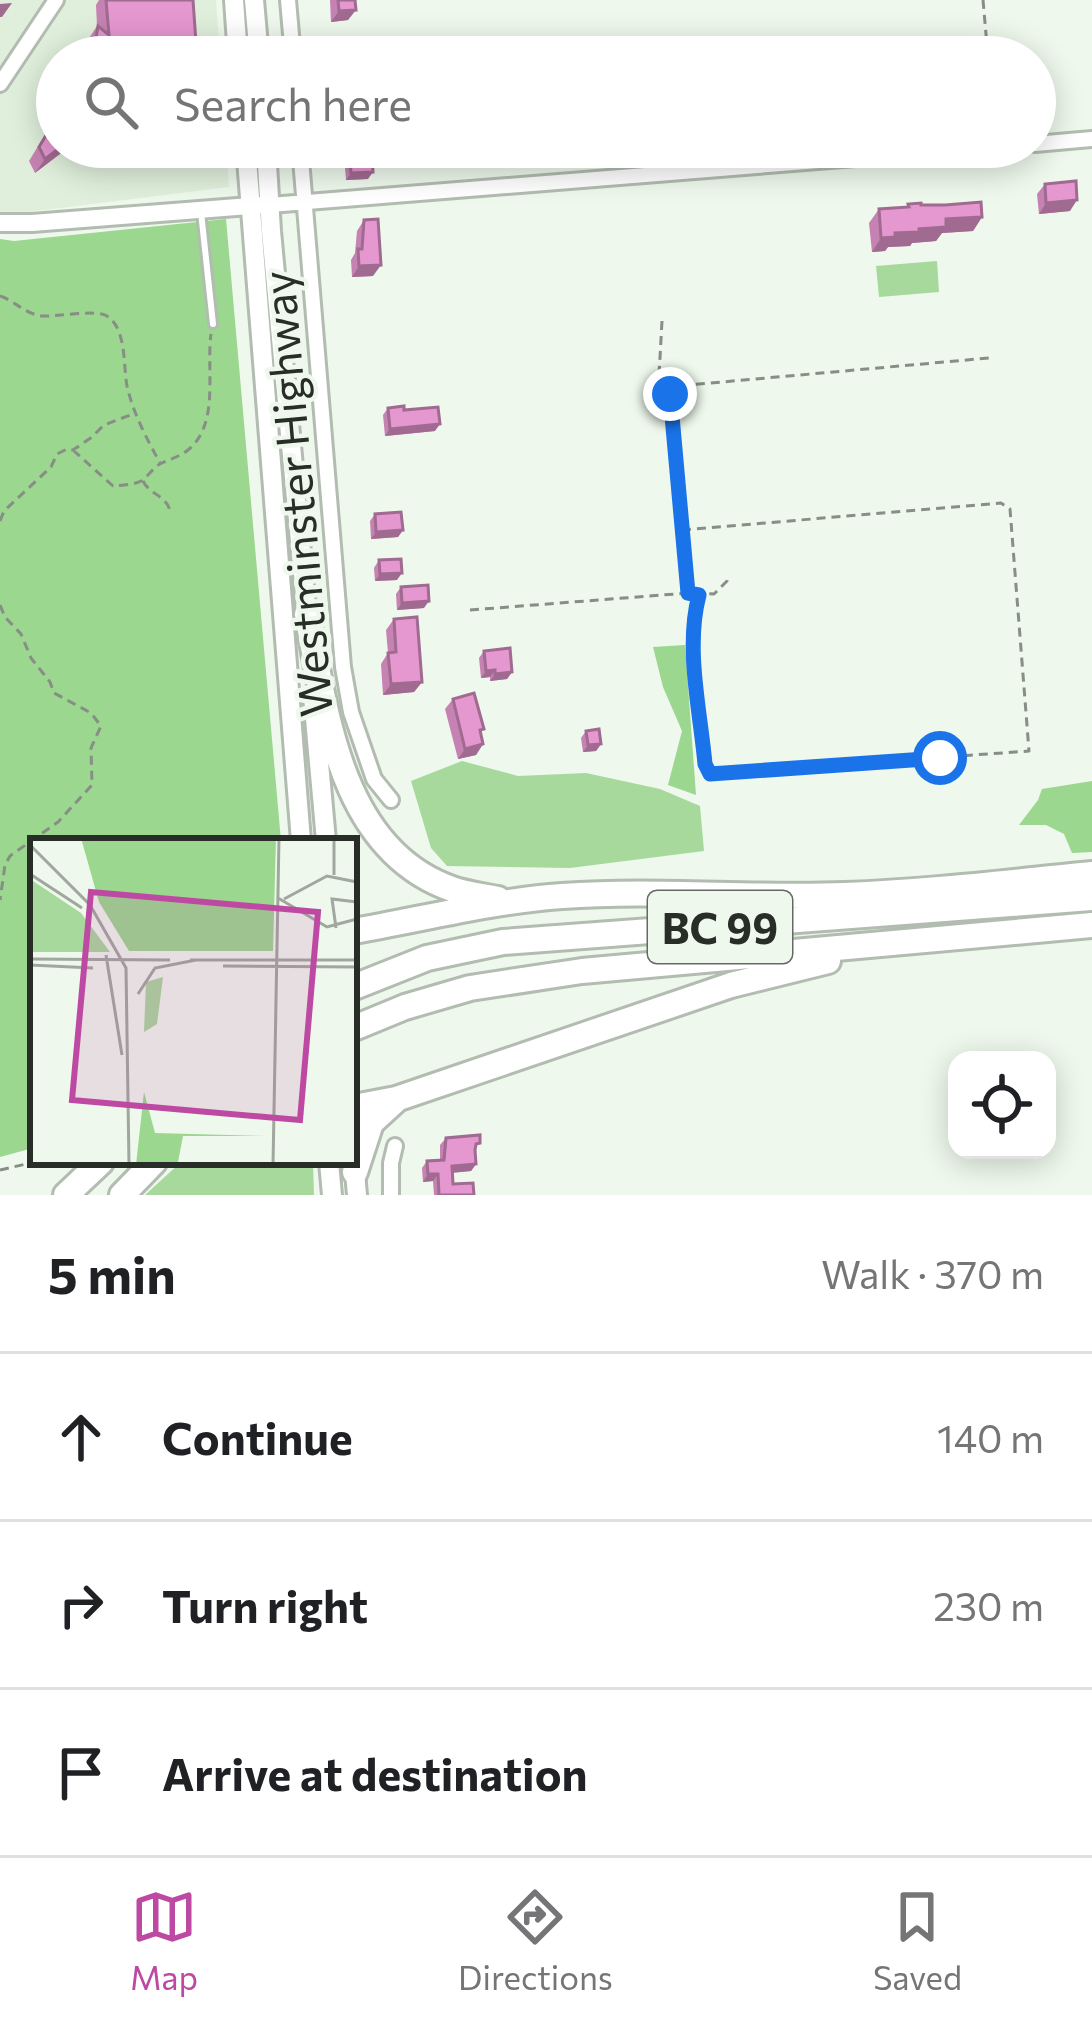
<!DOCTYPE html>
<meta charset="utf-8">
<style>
body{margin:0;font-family:Commissioner,sans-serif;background:#f6f6f6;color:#202124}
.controls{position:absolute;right:36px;bottom:36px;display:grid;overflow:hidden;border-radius:24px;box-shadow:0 6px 30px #0003}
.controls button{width:108px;height:108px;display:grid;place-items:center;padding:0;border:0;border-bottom:3px solid #e0e0e0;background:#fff;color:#202124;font:60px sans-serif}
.stop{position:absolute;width:36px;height:36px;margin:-27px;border:9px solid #1a73e8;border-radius:50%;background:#fff}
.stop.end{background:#1a73e8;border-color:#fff;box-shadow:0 3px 12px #0008}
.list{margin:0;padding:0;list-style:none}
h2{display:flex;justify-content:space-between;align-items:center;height:156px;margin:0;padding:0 48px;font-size:51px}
h2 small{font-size:39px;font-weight:400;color:#757577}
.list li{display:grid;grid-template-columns:78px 1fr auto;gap:36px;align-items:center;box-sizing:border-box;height:168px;padding:0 48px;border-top:3px solid #e0e0e0}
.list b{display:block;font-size:45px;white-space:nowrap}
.list em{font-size:39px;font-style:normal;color:#757577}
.icon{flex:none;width:66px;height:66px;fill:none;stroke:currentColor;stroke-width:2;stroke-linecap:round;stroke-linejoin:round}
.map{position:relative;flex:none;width:1092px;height:1195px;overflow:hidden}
.search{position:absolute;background:#fff;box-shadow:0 6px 30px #0003;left:36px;right:36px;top:36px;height:132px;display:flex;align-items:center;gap:30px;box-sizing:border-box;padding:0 42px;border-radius:66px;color:#757577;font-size:45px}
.sheet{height:660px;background:#fff}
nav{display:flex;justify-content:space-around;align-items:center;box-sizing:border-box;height:168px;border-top:3px solid #e0e0e0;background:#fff;font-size:33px;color:#757577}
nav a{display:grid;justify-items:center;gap:6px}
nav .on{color:#bd49a3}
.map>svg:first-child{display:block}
.built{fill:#e0efdc}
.green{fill:#a7d99c}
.forest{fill:#9bd78f}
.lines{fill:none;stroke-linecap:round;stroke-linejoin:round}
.service-casing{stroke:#b2bcb0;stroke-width:12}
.minor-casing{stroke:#b2bcb0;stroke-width:20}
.tertiary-casing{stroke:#b2bcb0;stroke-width:22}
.secondary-casing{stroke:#b2bcb0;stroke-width:24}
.motorway-casing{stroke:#b2bcb0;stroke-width:30}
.path{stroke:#878e85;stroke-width:3;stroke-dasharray:9 6;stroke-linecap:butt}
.service{stroke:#fff;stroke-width:6}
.minor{stroke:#fff;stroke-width:14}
.tertiary{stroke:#fff;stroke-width:16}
.secondary{stroke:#fff;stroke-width:18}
.motorway{stroke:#fff;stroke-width:24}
.wall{fill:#c582b2}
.shaded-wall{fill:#a06a91}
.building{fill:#e597cf;stroke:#a06a91;stroke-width:3}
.route{stroke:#1a73e8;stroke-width:15}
.labels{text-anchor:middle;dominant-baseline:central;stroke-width:9;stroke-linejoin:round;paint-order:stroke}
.shield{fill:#eef8ec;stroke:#646a63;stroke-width:3}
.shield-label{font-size:42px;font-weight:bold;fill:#292d28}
.street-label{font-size:45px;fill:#292d28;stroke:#eef8ec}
.inset-road{fill:none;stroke:#9fa79e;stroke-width:3}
.view{fill:#bd49a3;fill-opacity:0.15;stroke:#bd49a3;stroke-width:6}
.inset-edge{fill:none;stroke:#292d28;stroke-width:6}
</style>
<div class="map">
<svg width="1092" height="1195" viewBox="0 0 1092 1195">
<rect width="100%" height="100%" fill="#eef8ec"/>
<path class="built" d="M 0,0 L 216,0 L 220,57 L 57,57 L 57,147 L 226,147 L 229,187 L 12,214 L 0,212 Z"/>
<path class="green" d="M 937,261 L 939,292 L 879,297 L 876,266 Z
M 462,761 L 518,776 L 586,773 L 660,789 L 700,806 L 704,851 L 570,868 L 447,866 L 431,848 L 411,781 Z
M 181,1162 L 313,1162 L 314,1195 L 145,1195 Z"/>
<path class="forest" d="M 226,219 L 281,841 L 33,841 L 33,1148 L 0,1157 L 0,239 L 14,241 Z
M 685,645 L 696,795 L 668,785 L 682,731 L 663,687 L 653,647 Z
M 1092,781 L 1092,852 L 1072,853 L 1064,834 L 1046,825 L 1019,825 L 1038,800 L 1042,789 Z"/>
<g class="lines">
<defs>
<path id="service" d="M 201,212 L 213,324"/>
<path id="minor" d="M 288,0 L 293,57
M 0,84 L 56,0
M 1035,144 L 1092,139
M 300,147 L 343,667 L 351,712 L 374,779 L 391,800
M 270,205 L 994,147
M 391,1195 L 391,1163 L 395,1146"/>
<path id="tertiary" d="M 0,223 L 32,223 L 263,205"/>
<path id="secondary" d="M 234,0 L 238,57
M 254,0 L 259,57
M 246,147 L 301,841
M 266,147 L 271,231 L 308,627
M 313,696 L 326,841
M 354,1161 L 357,1195
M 329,1162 L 332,1195"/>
<path id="motorway" d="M 307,614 C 326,713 340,850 452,889 C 466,894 483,896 498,899
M 354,931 C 423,919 492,901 562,896 C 656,889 751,899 845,895 C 928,892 1010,882 1092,874
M 354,987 L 427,958 L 503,942 L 1092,898
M 354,1028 L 405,1007 L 470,988 L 582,971 L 1092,925
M 354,1107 L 396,1099 L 731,985 L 828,961
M 355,1172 L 371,1123 L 395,1101
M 66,1195 L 101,1162
M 122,1195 L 154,1162"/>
</defs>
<use href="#service" class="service-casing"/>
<use href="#minor" class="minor-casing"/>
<use href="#tertiary" class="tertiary-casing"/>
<use href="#secondary" class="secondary-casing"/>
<use href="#motorway" class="motorway-casing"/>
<path class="path" d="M 983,0 L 988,57
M 0,296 C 15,301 25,314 42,316 C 57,317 96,309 107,316 C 127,329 123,366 127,386 C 133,413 147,439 160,463
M 662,321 L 659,376 L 670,394 L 688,593
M 666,387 L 989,358
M 73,450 L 113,486 C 122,485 134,485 141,481 C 149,476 153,467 162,463 C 172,458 179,457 188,450 C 220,424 206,370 211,334
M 143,481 C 149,494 167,496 170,511
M 0,521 L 4,511 L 51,467 L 57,454 L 67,449 L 73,450 L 92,437 L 104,425 L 133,414
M 682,530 L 1001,503 L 1010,509 L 1029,751 L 710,774 L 705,764 C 700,711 685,646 699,595
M 0,605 L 5,617 L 21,634 L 31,658 L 50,682 L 54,693 L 91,713 L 101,726 L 91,748 L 92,785 L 58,822 L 10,856 L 5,865 L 0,900
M 470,610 L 688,593 L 714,594 L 727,581 L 728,577
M 0,1170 L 35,1162"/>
<use href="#service" class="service"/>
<use href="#minor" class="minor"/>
<use href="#tertiary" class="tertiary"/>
<use href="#secondary" class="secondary"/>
<use href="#motorway" class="motorway"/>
</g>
<path class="wall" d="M 99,0 L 193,0 L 197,57 L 85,57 L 88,40 L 97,26 L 96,5 Z
M 330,0 L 355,0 L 348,20 L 331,22 Z
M 57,115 L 57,147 L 99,147 L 65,150 L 35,173 L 29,161 Z
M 349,148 L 368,179 L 346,180 L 344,155 Z
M 1045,184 L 1070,211 L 1039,214 L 1037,194 Z
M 908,204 L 945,205 L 982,217 L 973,231 L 942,233 L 936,241 L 912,243 L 910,246 L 888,247 L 885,251 L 872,252 L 869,223 L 879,209 L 906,207 Z
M 364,220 L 373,276 L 352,277 L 351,260 L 355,253 L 357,231 Z
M 388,408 L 404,410 L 435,431 L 385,436 L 383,415 Z
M 375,514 L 403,530 L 398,537 L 371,539 L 370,521 Z
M 379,560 L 397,580 L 375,581 L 374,568 Z
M 401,587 L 424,608 L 397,610 L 396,594 Z
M 394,619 L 422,682 L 414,692 L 383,695 L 381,664 L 388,653 L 386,630 Z
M 484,651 L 512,672 L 507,679 L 490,681 L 490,677 L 481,678 L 479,658 Z
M 453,699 L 481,734 L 483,744 L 476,755 L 458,759 L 445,709 Z
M 586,731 L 601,744 L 596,751 L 583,752 L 581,738 Z
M 446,1138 L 475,1151 L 476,1164 L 471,1171 L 452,1173 L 453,1184 L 474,1195 L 434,1195 L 433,1181 L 423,1182 L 422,1168 L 427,1161 L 440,1160 L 440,1145 Z"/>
<path class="shaded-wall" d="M 12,3 L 2,17 L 0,17 L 0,4 Z
M 356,10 L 348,20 L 331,22 L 339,11 Z
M 61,147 L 99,147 L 65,150 L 35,173 L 45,159 Z
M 373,172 L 368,179 L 346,180 L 351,173 Z
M 1077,200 L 1070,211 L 1039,214 L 1046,203 Z
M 982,217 L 973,231 L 942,233 L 936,241 L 912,243 L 910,246 L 888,247 L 885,251 L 872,252 L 881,238 L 895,233 L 919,229 L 946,219 Z
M 381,265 L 373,276 L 352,277 L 359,266 Z
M 440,424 L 435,431 L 385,436 L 390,429 Z
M 403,530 L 398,537 L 371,539 L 376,532 Z
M 402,573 L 397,580 L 375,581 L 380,574 Z
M 429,601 L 424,608 L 397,610 L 402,603 Z
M 495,670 L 490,677 L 481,678 L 486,671 Z
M 512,672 L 507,679 L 490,681 L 495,674 Z
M 422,682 L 414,692 L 383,695 L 391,684 Z
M 483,744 L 476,755 L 458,759 L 465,749 Z
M 601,744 L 596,751 L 583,752 L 588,745 Z
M 476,1164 L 471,1171 L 447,1173 L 452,1166 Z
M 428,1174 L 438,1174 L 433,1181 L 423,1182 Z"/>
<path class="building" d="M 106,0 L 193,0 L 197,57 L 93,57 L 98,26 L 109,35 Z
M 338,0 L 355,0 L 356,10 L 339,11 Z
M 57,117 L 57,147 L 61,147 L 45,159 L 39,147 Z
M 372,147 L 373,172 L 351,173 L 349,148 Z
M 1076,181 L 1077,200 L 1046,203 L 1045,184 Z
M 981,202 L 982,217 L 946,219 L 946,227 L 919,229 L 919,232 L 895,233 L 895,237 L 881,238 L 879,209 L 909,207 L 908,204 L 921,203 L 921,205 L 945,205 Z
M 378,219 L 381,265 L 359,266 L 358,249 L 362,249 L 364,220 Z
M 404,406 L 404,410 L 438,407 L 440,424 L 390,429 L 388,408 Z
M 401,512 L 403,530 L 376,532 L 375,514 Z
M 401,559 L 402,573 L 380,574 L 379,560 Z
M 428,585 L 429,601 L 402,603 L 401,587 Z
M 417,617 L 422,682 L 391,684 L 388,653 L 396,652 L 394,619 Z
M 510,648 L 512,672 L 495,674 L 495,670 L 486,671 L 484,651 Z
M 474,693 L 484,729 L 480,730 L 483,744 L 465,749 L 453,699 Z
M 599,729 L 601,744 L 588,745 L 586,731 Z
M 480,1135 L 480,1143 L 476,1144 L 475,1150 L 476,1164 L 452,1166 L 453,1184 L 473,1183 L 474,1195 L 439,1195 L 438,1174 L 428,1174 L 427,1161 L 444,1160 L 446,1138 Z"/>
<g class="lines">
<path class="route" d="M 670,394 L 688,593 L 699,595 C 685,648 700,709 705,764 L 710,774 L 940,758"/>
</g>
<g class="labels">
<rect class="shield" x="648" y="891" width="144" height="72" rx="9"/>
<g class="shield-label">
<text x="720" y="927">BC 99</text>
</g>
<g class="street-label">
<text transform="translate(295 494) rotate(-95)">Westminster Highway</text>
</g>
</g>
<g transform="translate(30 838)">
<rect width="327" height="327" fill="#eef8ec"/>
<path d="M 0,41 L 51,75 L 80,114 L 0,114 ZM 133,139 L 127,186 L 114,194 L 116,144 Z" fill="#a7d99c"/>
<path d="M 51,0 L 246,0 L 243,113 L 99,113 L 69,64 ZM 114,254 L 125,295 L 238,298 L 153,298 L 148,324 L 188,327 L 106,327 Z" fill="#9bd78f"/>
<path class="inset-road" d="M 0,7 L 60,67 L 96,130 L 99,327M 0,36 L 52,70M 304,37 L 304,0M 248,60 L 297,89 L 327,81M 254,61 L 297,38 L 327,44M 306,90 L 302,61 L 327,64M 76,117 L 92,217M 0,121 L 140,122M 160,122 L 327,122M 0,127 L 63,130M 193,128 L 327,129M 108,156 L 125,130 L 166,122M 243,327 L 249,0"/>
<path class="view" d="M 61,54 L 288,74 L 270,282 L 42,262 Z"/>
<rect width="327" height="327" class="inset-edge"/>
</g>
</svg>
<div class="controls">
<button><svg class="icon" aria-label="locate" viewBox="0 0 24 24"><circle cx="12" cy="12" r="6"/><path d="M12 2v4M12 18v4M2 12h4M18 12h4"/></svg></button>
</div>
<div class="stop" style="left:940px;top:758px"></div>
<div class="stop end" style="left:670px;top:394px"></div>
<div class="search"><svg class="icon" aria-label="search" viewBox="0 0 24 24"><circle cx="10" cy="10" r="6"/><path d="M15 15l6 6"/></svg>Search here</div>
</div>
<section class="sheet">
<h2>5 min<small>Walk · 370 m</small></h2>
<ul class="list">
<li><svg class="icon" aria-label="ahead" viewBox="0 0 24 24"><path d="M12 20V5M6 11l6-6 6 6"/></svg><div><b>Continue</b></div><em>140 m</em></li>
<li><svg class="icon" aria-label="right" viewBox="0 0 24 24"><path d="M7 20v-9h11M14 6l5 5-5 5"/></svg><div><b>Turn right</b></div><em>230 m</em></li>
<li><svg class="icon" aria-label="arrive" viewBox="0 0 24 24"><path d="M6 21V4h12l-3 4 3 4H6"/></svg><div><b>Arrive at destination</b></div></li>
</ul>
</section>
<nav>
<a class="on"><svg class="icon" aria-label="map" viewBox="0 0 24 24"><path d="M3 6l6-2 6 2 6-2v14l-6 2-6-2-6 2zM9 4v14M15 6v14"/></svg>Map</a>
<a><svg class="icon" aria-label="directions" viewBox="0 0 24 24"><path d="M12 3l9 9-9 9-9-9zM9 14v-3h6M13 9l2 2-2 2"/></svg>Directions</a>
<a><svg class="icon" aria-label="saved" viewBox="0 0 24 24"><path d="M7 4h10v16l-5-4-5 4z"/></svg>Saved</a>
</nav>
